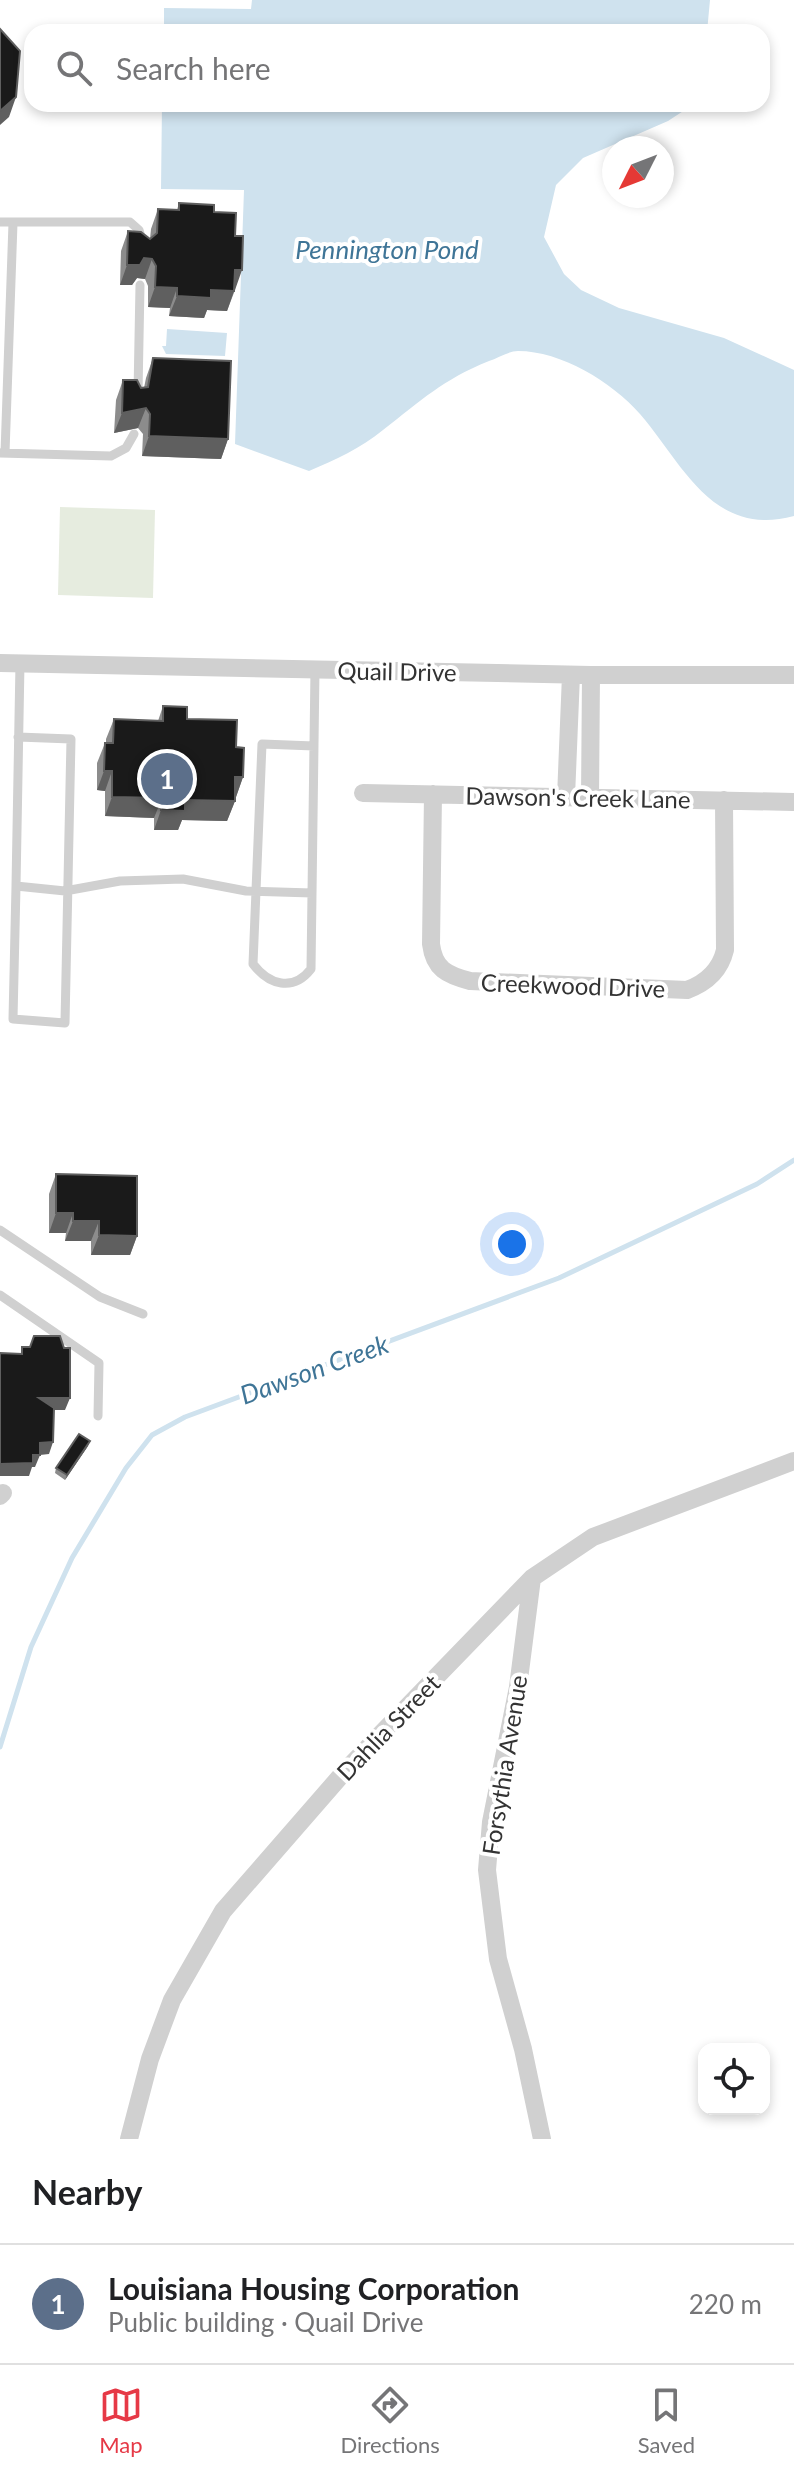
<!DOCTYPE html>
<meta charset="utf-8">
<style>
body{margin:0;font-family:Lato,sans-serif;background:#f6f6f6;color:#202124}
.controls{position:absolute;right:24px;bottom:24px;display:grid;overflow:hidden;border-radius:16px;box-shadow:0 4px 12px #0003}
.controls button{width:72px;height:72px;display:grid;place-items:center;padding:0;border:0;border-bottom:2px solid #e0e0e0;background:#fff;color:#202124;font:40px sans-serif}
.compass{position:absolute;left:602px;top:136px;width:72px;height:72px;border-radius:50%;background:#fff;box-shadow:0 4px 12px #0003;rotate:228deg}
.you{position:absolute;left:512px;top:1244px;width:28px;height:28px;margin:-20px;border:6px solid #fff;border-radius:50%;background:#1a73e8;box-shadow:0 0 0 12px #1a73e833}
.badge{display:grid;place-items:center;width:52px;height:52px;border-radius:50%;background:#e63946;color:#fff;font-size:26px;font-weight:700}
.pin{position:absolute;translate:-50% -50%;border:4px solid #fff;box-shadow:0 2px 8px #0006}
.list{margin:0;padding:0;list-style:none}
h2{display:flex;justify-content:space-between;align-items:center;height:104px;margin:0;padding:0 32px;font-size:34px}
h2 small{font-size:26px;font-weight:400;color:#757577}
.list li{display:grid;grid-template-columns:52px 1fr auto;gap:24px;align-items:center;box-sizing:border-box;height:120px;padding:0 32px;border-top:2px solid #e0e0e0}
.list b{display:block;font-size:30px;white-space:nowrap}
.list p{margin:0;font-size:26px;white-space:nowrap;color:#757577}
.list em{font-size:26px;font-style:normal;color:#757577}
.icon{flex:none;width:44px;height:44px;fill:none;stroke:currentColor;stroke-width:2;stroke-linecap:round;stroke-linejoin:round}
.map{position:relative;flex:none;width:794px;height:2139px;overflow:hidden}
.search{position:absolute;background:#fff;box-shadow:0 4px 12px #0003;left:24px;right:24px;top:24px;height:88px;display:flex;align-items:center;gap:20px;box-sizing:border-box;padding:0 28px;border-radius:24px;color:#757577;font-size:30px}
.sheet{height:224px;background:#fff}
nav{display:flex;justify-content:space-around;align-items:center;box-sizing:border-box;height:112px;border-top:2px solid #e0e0e0;background:#fff;font-size:22px;color:#757577}
nav a{display:grid;justify-items:center;gap:4px}
nav .on{color:#e63946}
.map>svg:first-child{display:block}
.green{fill:#e6ecdf}
.water{fill:#cfe2ee}
.lines{fill:none;stroke-linecap:round;stroke-linejoin:round}
.stream{stroke:#cfe2ee;stroke-width:5}
.service{stroke:#d0d0d0;stroke-width:9}
.minor{stroke:#d0d0d0;stroke-width:18}
.wall{fill:#8c8c8c}
.shaded-wall{fill:#5f5f5f}
.building{fill:#1a1a1a;stroke:#5f5f5f;stroke-width:2}
.labels{text-anchor:middle;dominant-baseline:central;stroke-width:8;stroke-linejoin:round;paint-order:stroke}
.street-label{font-size:24px;fill:#333;stroke:#fff}
.water-label{font-size:26px;font-style:italic;fill:#3f7597;stroke:#fff}
</style>
<div class="map">
<svg width="794" height="2139" viewBox="0 0 794 2139">
<rect width="100%" height="100%" fill="#fff"/>
<path class="green" d="M 60,507 L 155,510 L 153,598 L 58,595 Z"/>
<path class="water" d="M 252,0 L 710,0 L 707,32 L 164,32 L 164,8 L 251,9 Z
M 162,104 L 694,104 L 668,121 L 583,158 L 556,185 L 544,237 L 564,274 L 581,290 L 619,308 L 724,338 L 794,370 L 794,516 C 712,538 683,464 640,414 C 612,382 561,351 518,351 C 509,351 498,358 489,361 C 442,380 422,400 383,430 C 361,448 335,460 309,471 L 235,444 L 244,190 L 161,189 Z
M 167,329 L 227,333 L 225,356 L 166,354 L 162,346 L 166,346 Z"/>
<g class="lines">
<path class="stream" d="M 0,1747 L 31,1647 L 72,1558 L 126,1468 L 152,1435 L 185,1417 L 559,1278 L 757,1184 L 794,1160"/>
<path class="service" d="M 0,222 L 130,222 L 139,230 L 142,241
M 138,393 L 140,285
M 0,453 L 111,456 L 126,448 L 134,434
M 5,453 L 13,223
M 20,663 L 16,886 L 65,891 L 120,881 L 183,879 L 246,891 L 312,893
M 314,746 L 262,744 L 253,964 C 269,985 293,992 311,969 L 315,669
M 16,886 L 13,1019 L 65,1023 L 71,739 L 18,737
M 0,1230 L 100,1297 L 143,1314
M 0,1295 L 99,1363 L 98,1416"/>
<path class="minor" d="M 0,663 L 591,675 L 794,675
M 363,793 L 793,802
M 433,794 L 431,944 C 434,969 447,975 470,981 L 687,990 C 706,983 720,971 725,950 L 724,800
M 566,797 L 571,675
M 590,798 L 591,675
M 0,1496 L 3,1493
M 532,1578 L 518,1687 L 491,1822 L 487,1870 L 498,1959 L 523,2049 L 542,2139
M 129,2139 L 150,2059 L 172,2000 L 223,1911 L 345,1771 L 532,1578 L 593,1537 L 794,1461"/>
</g>
<path class="wall" d="M 179,203 L 214,212 L 235,236 L 235,290 L 227,311 L 207,310 L 204,318 L 169,316 L 170,308 L 148,307 L 148,286 L 145,279 L 137,278 L 132,285 L 120,285 L 121,251 L 128,231 L 150,239 L 151,229 L 158,209 L 177,210 Z
M 153,358 L 228,439 L 221,459 L 142,456 L 143,434 L 138,428 L 114,433 L 116,400 L 123,380 L 141,388 L 144,388 L 146,378 Z
M 163,706 L 236,747 L 243,777 L 236,797 L 235,797 L 235,801 L 227,821 L 182,820 L 178,830 L 154,830 L 154,818 L 105,816 L 105,791 L 97,790 L 97,763 L 105,743 L 106,743 L 106,739 L 114,719 L 158,721 Z
M 56,1174 L 137,1236 L 130,1255 L 91,1255 L 91,1241 L 65,1241 L 66,1233 L 49,1233 L 49,1194 Z
M 88,1446 L 65,1480 L 55,1473 L 56,1468 Z"/>
<path class="shaded-wall" d="M 16,97 L 9,117 L 0,125 L 0,111 Z
M 144,258 L 152,259 L 145,279 L 137,278 L 132,285 L 120,285 L 127,265 Z
M 235,270 L 242,270 L 235,290 L 227,290 Z
M 155,287 L 177,288 L 170,308 L 148,307 Z
M 211,290 L 234,291 L 227,311 L 207,310 L 204,318 L 169,316 L 177,296 Z
M 146,408 L 138,428 L 114,433 L 122,413 Z
M 149,436 L 228,439 L 221,459 L 142,456 Z
M 104,771 L 112,771 L 105,791 L 97,790 Z
M 235,777 L 243,777 L 236,797 L 228,797 Z
M 112,797 L 162,798 L 154,818 L 105,816 Z
M 185,800 L 235,801 L 227,821 L 182,820 L 178,830 L 154,830 L 161,810 Z
M 56,1213 L 73,1213 L 66,1233 L 49,1233 Z
M 73,1221 L 99,1221 L 91,1241 L 65,1241 Z
M 99,1235 L 137,1236 L 130,1255 L 91,1255 Z
M 39,1398 L 70,1398 L 65,1410 L 35,1410 Z
M 90,1441 L 88,1446 L 65,1480 L 67,1475 Z
M 53,1442 L 49,1454 L 40,1455 L 35,1467 L 32,1467 L 29,1476 L 0,1476 L 0,1464 L 40,1443 Z"/>
<path class="building" d="M 0,29 L 20,51 L 16,97 L 0,111 Z
M 179,203 L 214,205 L 214,212 L 236,213 L 235,236 L 243,236 L 242,270 L 235,270 L 234,291 L 211,290 L 211,298 L 177,296 L 177,288 L 155,287 L 156,266 L 152,259 L 144,258 L 140,265 L 127,265 L 128,231 L 141,232 L 150,239 L 157,233 L 158,209 L 179,210 Z
M 153,358 L 231,361 L 228,439 L 149,436 L 150,414 L 146,408 L 122,413 L 123,380 L 137,380 L 141,388 L 148,387 Z
M 163,706 L 187,707 L 187,719 L 237,720 L 236,747 L 244,748 L 243,777 L 235,777 L 235,801 L 185,800 L 185,811 L 161,810 L 162,798 L 112,797 L 112,771 L 104,771 L 105,743 L 113,743 L 114,719 L 163,721 Z
M 56,1174 L 137,1176 L 137,1236 L 99,1235 L 99,1221 L 73,1221 L 73,1213 L 56,1213 Z
M 34,1336 L 60,1336 L 64,1348 L 70,1348 L 70,1398 L 39,1398 L 54,1408 L 53,1442 L 40,1443 L 40,1455 L 33,1455 L 33,1463 L 0,1464 L 0,1353 L 22,1354 L 22,1347 L 30,1347 Z
M 79,1434 L 90,1441 L 67,1475 L 56,1468 Z"/>
<g class="labels">
<g class="street-label">
<text transform="translate(397 671) rotate(1)">Quail Drive</text>
<text transform="translate(578 797) rotate(1)">Dawson's Creek Lane</text>
<text transform="translate(573 985) rotate(2)">Creekwood Drive</text>
<text transform="translate(388 1727) rotate(-46)">Dahlia Street</text>
<text transform="translate(504 1765) rotate(-81)">Forsythia Avenue</text>
</g>
<g class="water-label">
<text x="387" y="249">Pennington Pond</text>
<text transform="translate(314 1369) rotate(-20)">Dawson Creek</text>
</g>
</g>
</svg>
<div class="controls">
<button><svg class="icon" aria-label="locate" viewBox="0 0 24 24"><circle cx="12" cy="12" r="6"/><path d="M12 2v4M12 18v4M2 12h4M18 12h4"/></svg></button>
</div>
<svg class="compass" viewBox="-18 -18 36 36"><path d="M0-13l5 13h-10z" fill="#e53935"/><path d="M0 13l5-13h-10z" fill="#757577"/></svg>
<div class="you"></div>
<div class="pin badge" style="left:167px;top:779px;background:#5c6f8a">1</div>
<div class="search"><svg class="icon" aria-label="search" viewBox="0 0 24 24"><circle cx="10" cy="10" r="6"/><path d="M15 15l6 6"/></svg>Search here</div>
</div>
<section class="sheet">
<h2>Nearby<small></small></h2>
<ul class="list">
<li><span class="badge" style="background:#5c6f8a">1</span><div><b>Louisiana Housing Corporation</b><p>Public building · Quail Drive</p></div><em>220 m</em></li>
</ul>
</section>
<nav>
<a class="on"><svg class="icon" aria-label="map" viewBox="0 0 24 24"><path d="M3 6l6-2 6 2 6-2v14l-6 2-6-2-6 2zM9 4v14M15 6v14"/></svg>Map</a>
<a><svg class="icon" aria-label="directions" viewBox="0 0 24 24"><path d="M12 3l9 9-9 9-9-9zM9 14v-3h6M13 9l2 2-2 2"/></svg>Directions</a>
<a><svg class="icon" aria-label="saved" viewBox="0 0 24 24"><path d="M7 4h10v16l-5-4-5 4z"/></svg>Saved</a>
</nav>
